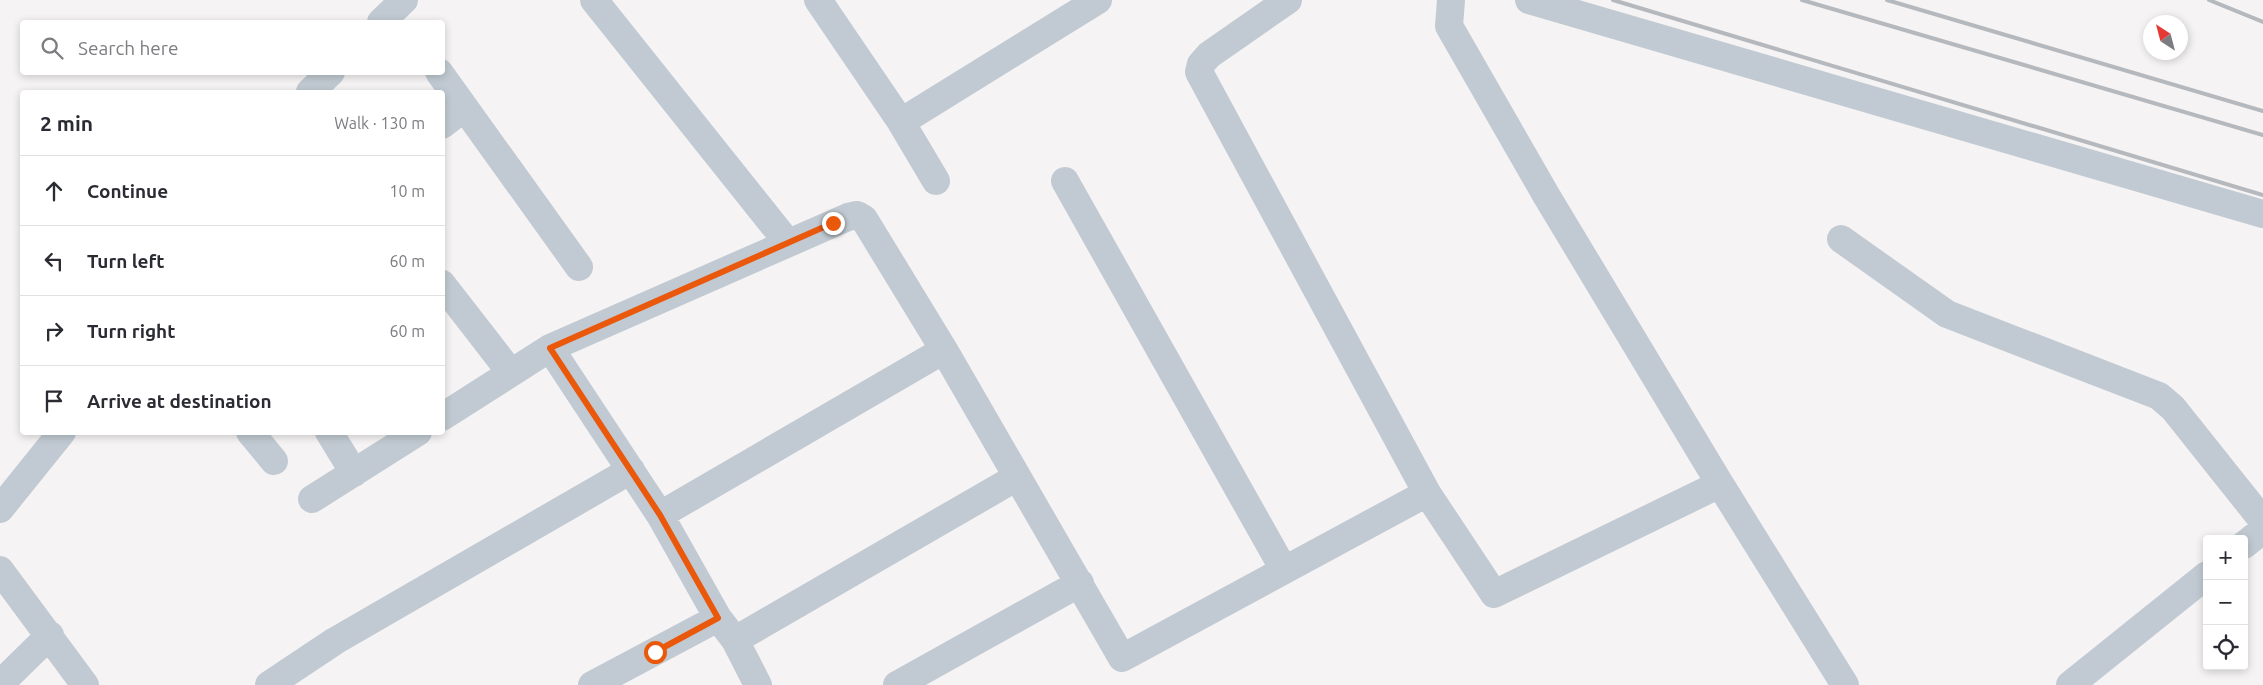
<!DOCTYPE html>
<meta charset="utf-8">
<style>
body{margin:0;font-family:Ubuntu,sans-serif;background:#f2f2f3;color:#2b2b33}
.controls{position:absolute;right:15px;bottom:15px;display:grid;overflow:hidden;border-radius:5px;box-shadow:0 2px 8px #0003}
.controls button{width:45px;height:45px;display:grid;place-items:center;padding:0;border:0;border-bottom:1px solid #e1e1e2;background:#fff;color:#2b2b33;font:25px sans-serif}
.compass{position:absolute;left:2143px;top:15px;width:45px;height:45px;border-radius:50%;background:#fff;box-shadow:0 2px 8px #0003;rotate:324deg}
.stop{position:absolute;width:15px;height:15px;margin:-11px;border:4px solid #ea580c;border-radius:50%;background:#fff}
.stop.end{background:#ea580c;border-color:#fff;box-shadow:0 1px 5px #0008}
.list{margin:0;padding:0;list-style:none}
h2{display:flex;justify-content:space-between;align-items:center;height:65px;margin:0;padding:0 20px;font-size:21px}
h2 small{font-size:16px;font-weight:400;color:#7c7c81}
.list li{display:grid;grid-template-columns:32px 1fr auto;gap:15px;align-items:center;box-sizing:border-box;height:70px;padding:0 20px;border-top:1px solid #e1e1e2}
.list b{display:block;font-size:19px;white-space:nowrap}
.list em{font-size:16px;font-style:normal;color:#7c7c81}
.icon{flex:none;width:28px;height:28px;fill:none;stroke:currentColor;stroke-width:2;stroke-linecap:round;stroke-linejoin:round}
.map{position:relative;flex:none;width:2263px;height:685px;overflow:hidden}
.search{position:absolute;background:#fff;box-shadow:0 2px 8px #0003;left:20px;top:20px;width:425px;height:55px;display:flex;align-items:center;gap:12px;box-sizing:border-box;padding:0 18px;border-radius:5px;color:#7c7c81;font-size:19px}
.panel{position:absolute;background:#fff;box-shadow:0 2px 8px #0003;left:20px;top:90px;width:425px;height:345px;border-radius:5px}
.map>svg:first-child{display:block}
.lines{fill:none;stroke-linecap:round;stroke-linejoin:round}
.minor{stroke:#c1cad2;stroke-width:28}
.rail{stroke:#b5b8bd;stroke-width:4}
.route{stroke:#ea580c;stroke-width:6}
</style>
<div class="map">
<svg width="2263" height="685" viewBox="0 0 2263 685">
<rect width="100%" height="100%" fill="#f5f3f3"/>
<g class="lines">
<path class="minor" d="M 594,0 L 788,243
M 818,0 L 901,122 L 936,181
M 1288,0 L 1209,55 L 1201,64 L 1199,72 L 1427,493
M 1451,0 L 1449,26 L 1546,195 L 1720,484
M 1529,0 L 2263,214
M 381,22 L 404,0
M 439,72 L 579,267
M 310,92 L 331,72
M 901,122 L 1098,0
M 442,125 L 464,108
M 1065,181 L 1284,570
M 1841,239 L 1947,314 L 2159,396 L 2173,408 L 2263,521
M 442,284 L 511,373
M 550,348 L 660,515 L 718,618 L 735,640 L 758,685
M 442,417 L 550,348 L 848,217 L 857,215 L 864,219 L 944,350 L 1122,658 L 1427,493 L 1494,594 L 1720,484 L 1845,685
M 250,432 L 274,461
M 329,432 L 354,473
M 312,499 L 418,432
M 0,509 L 62,432
M 660,515 L 944,350
M 2244,545 L 2263,530
M 0,570 L 85,685
M 735,640 L 1017,477
M 0,684 L 50,635
M 269,685 L 335,641 L 631,470
M 592,685 L 718,618
M 897,685 L 1080,583
M 2070,685 L 2207,575"/>
<path class="rail" d="M 1613,0 L 2263,195
M 1802,0 L 2263,135
M 1887,0 L 2263,111
M 2209,0 L 2263,22"/>
</g>
<g class="lines">
<path class="route" d="M 655,652 L 718,618 L 660,515 L 550,348 L 833,223"/>
</g>
</svg>
<div class="controls">
<button>+</button>
<button>−</button>
<button><svg class="icon" aria-label="locate" viewBox="0 0 24 24"><circle cx="12" cy="12" r="6"/><path d="M12 2v4M12 18v4M2 12h4M18 12h4"/></svg></button>
</div>
<svg class="compass" viewBox="-18 -18 36 36"><path d="M0-13l5 13h-10z" fill="#e53935"/><path d="M0 13l5-13h-10z" fill="#7c7c81"/></svg>
<div class="stop" style="left:655px;top:652px"></div>
<div class="stop end" style="left:833px;top:223px"></div>
<div class="search"><svg class="icon" aria-label="search" viewBox="0 0 24 24"><circle cx="10" cy="10" r="6"/><path d="M15 15l6 6"/></svg>Search here</div>
<section class="panel">
<h2>2 min<small>Walk · 130 m</small></h2>
<ul class="list">
<li><svg class="icon" aria-label="ahead" viewBox="0 0 24 24"><path d="M12 20V5M6 11l6-6 6 6"/></svg><div><b>Continue</b></div><em>10 m</em></li>
<li><svg class="icon" aria-label="left" viewBox="0 0 24 24"><path d="M17 20v-9H6M10 6l-5 5 5 5"/></svg><div><b>Turn left</b></div><em>60 m</em></li>
<li><svg class="icon" aria-label="right" viewBox="0 0 24 24"><path d="M7 20v-9h11M14 6l5 5-5 5"/></svg><div><b>Turn right</b></div><em>60 m</em></li>
<li><svg class="icon" aria-label="arrive" viewBox="0 0 24 24"><path d="M6 21V4h12l-3 4 3 4H6"/></svg><div><b>Arrive at destination</b></div></li>
</ul>
</section>
</div>
